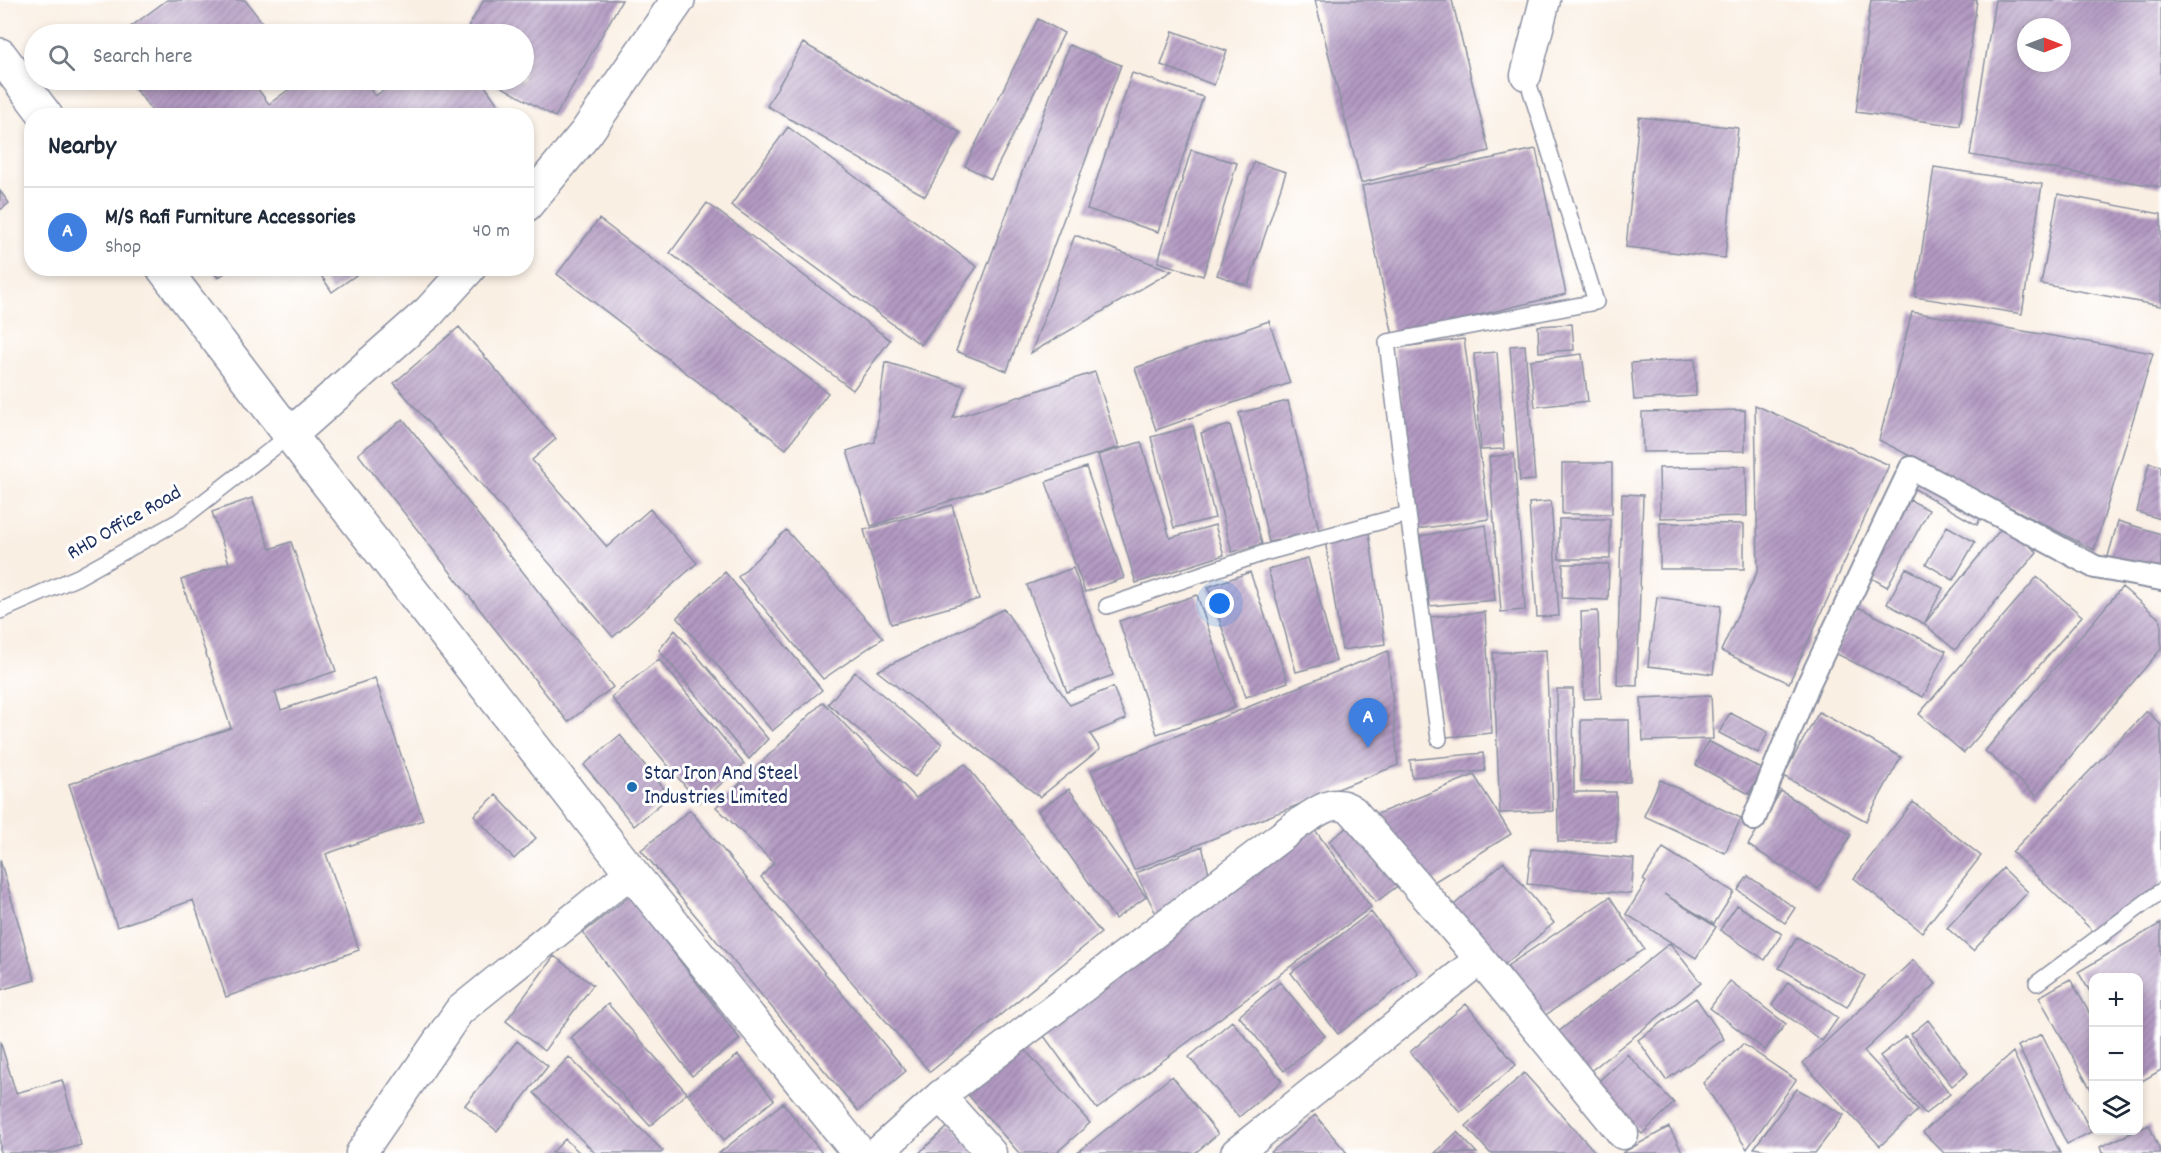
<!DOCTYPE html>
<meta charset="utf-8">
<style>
body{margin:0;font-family:Dekko,sans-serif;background:#f6f6f7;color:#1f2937}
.controls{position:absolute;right:18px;bottom:18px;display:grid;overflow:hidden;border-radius:12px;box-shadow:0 3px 9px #0003}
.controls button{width:54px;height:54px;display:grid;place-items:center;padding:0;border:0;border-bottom:2px solid #e0e1e3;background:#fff;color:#1f2937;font:30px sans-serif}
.compass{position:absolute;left:2017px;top:18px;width:54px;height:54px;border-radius:50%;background:#fff;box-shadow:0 3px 9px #0003;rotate:90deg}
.you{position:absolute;left:1220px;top:604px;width:21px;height:21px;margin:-15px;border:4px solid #fff;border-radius:50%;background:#1a73e8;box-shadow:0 0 0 9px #1a73e833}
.badge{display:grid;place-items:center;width:39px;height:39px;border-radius:50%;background:#1f6fb2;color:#fff;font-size:20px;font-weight:700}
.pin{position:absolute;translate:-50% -50px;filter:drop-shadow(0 2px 3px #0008)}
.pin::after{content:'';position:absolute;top:32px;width:21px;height:18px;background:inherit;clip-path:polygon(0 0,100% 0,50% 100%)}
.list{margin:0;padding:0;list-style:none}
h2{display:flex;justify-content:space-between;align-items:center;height:78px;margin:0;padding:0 24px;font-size:26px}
h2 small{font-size:20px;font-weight:400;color:#747a83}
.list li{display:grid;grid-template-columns:39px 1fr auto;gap:18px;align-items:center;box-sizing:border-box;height:90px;padding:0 24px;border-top:2px solid #e0e1e3}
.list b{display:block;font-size:22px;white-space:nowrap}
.list p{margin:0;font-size:20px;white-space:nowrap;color:#747a83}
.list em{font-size:20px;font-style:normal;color:#747a83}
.icon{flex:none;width:33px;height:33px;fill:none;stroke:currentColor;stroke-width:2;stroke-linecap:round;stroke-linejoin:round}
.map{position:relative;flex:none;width:2161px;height:1153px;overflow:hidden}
.search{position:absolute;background:#fff;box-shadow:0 3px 9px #0003;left:24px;top:24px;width:510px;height:66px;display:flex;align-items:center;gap:15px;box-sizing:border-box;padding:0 21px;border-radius:33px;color:#747a83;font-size:22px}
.panel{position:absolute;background:#fff;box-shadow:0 3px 9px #0003;left:24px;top:108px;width:510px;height:168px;border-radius:24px}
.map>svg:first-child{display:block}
.building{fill:url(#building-hatch);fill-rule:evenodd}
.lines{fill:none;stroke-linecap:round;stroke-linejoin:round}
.service-casing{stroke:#8a8fa0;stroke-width:18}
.pedestrian-casing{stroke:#8a8fa0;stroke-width:26}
.minor-casing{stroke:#8a8fa0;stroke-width:33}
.tertiary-casing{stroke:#8a8fa0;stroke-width:36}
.service{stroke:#fff;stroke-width:15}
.pedestrian{stroke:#fff;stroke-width:22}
.minor{stroke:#fff;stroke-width:30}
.tertiary{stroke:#fff;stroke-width:33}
.poi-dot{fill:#1f6fb2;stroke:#fff;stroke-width:2}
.labels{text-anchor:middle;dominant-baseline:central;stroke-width:6;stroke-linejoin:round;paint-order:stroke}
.street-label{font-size:21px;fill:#1b2f5e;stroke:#fff}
.poi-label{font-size:21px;fill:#1b2f5e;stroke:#fff;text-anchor:start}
</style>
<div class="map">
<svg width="2161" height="1153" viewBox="0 0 2161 1153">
<defs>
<pattern id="building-hatch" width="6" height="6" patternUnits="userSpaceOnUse" patternTransform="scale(1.5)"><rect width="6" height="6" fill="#b39ac2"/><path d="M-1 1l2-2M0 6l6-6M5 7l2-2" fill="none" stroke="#917ea1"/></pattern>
</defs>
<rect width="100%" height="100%" fill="#fff"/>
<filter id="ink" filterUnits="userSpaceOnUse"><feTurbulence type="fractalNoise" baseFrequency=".0167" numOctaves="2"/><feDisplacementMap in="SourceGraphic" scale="12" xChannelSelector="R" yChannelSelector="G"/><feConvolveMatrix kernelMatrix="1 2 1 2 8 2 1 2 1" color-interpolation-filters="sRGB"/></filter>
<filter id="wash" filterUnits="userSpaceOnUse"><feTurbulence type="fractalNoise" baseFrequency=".008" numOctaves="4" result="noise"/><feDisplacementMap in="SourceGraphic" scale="24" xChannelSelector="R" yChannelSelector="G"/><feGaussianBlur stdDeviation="1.35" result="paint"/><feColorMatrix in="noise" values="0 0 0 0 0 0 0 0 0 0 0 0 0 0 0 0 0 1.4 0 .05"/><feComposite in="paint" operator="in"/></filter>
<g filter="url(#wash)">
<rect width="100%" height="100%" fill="#faefe3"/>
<g id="blocks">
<path class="building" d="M 167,0 L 245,0 L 271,34 L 121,34 Z
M 484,0 L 622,0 L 555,117 L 490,80 L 524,80 L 524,34 L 464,34 Z
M 1315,0 L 1452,0 L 1489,151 L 1361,183 Z
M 1871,0 L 1977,0 L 1960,126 L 1856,112 Z
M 1995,0 L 2161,0 L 2161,187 L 1970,155 ZM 2026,27 L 2062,27 L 2062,63 L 2026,63 Z
M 1038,19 L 1064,33 L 991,179 L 965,166 Z
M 1173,31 L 1227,51 L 1214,85 L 1161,65 Z
M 803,43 L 961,133 L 925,196 L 767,106 Z
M 1069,45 L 1121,65 L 1007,371 L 956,351 Z
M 1132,73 L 1203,97 L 1158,232 L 1087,209 Z
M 129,80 L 251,80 L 269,104 L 302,80 L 363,80 L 375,96 L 399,80 L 481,80 L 499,106 L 486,116 L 156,116 Z
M 1639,117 L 1738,128 L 1725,258 L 1626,247 Z
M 788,127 L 977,267 L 921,345 L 731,205 Z
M 1536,149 L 1566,294 L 1393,336 L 1362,186 Z
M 1191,150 L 1237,163 L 1203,276 L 1158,262 Z
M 1254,162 L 1286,172 L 1248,286 L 1217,275 Z
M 1934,167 L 2042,184 L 2022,314 L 1915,297 Z
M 0,191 L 9,203 L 0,210 Z
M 2058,194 L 2161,214 L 2161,306 L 2041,284 Z
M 707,203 L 890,340 L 853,390 L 670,253 Z
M 599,219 L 828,393 L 786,449 L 557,274 Z
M 1075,235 L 1172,271 L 1031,353 Z
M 211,268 L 231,268 L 218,278 Z
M 316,268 L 366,268 L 332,292 Z
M 1912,312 L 2153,353 L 2094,550 L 1879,440 Z
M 1269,321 L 1290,383 L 1156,430 L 1135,368 Z
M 1572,324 L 1574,350 L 1539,352 L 1538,326 Z
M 459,327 L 556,439 L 532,460 L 607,547 L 650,509 L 697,563 L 613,637 L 394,383 Z
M 1464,339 L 1489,519 L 1418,529 L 1394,348 Z
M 1525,345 L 1535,480 L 1520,481 L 1510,346 Z
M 1497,352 L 1504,449 L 1481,450 L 1474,354 Z
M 1582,354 L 1588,401 L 1535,407 L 1530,360 Z
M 1695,359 L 1696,396 L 1634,400 L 1631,363 Z
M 885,362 L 965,386 L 953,418 L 1095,372 L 1119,447 L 871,526 L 847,451 L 875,442 Z
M 1288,401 L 1319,530 L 1269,542 L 1239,413 Z
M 1755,405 L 1889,465 L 1789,683 L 1721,651 L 1758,570 Z
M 1745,410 L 1745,451 L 1643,452 L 1642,412 Z
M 403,419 L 613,687 L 568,722 L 358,454 Z
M 1230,425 L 1262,544 L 1232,552 L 1201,433 Z
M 1193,426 L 1215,518 L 1174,528 L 1151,437 Z
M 1141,442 L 1170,538 L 1215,525 L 1224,555 L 1136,583 L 1098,455 Z
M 1514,454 L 1525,610 L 1501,612 L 1489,457 Z
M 1562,463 L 1612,463 L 1612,514 L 1562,514 Z
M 2149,463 L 2161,466 L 2161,519 L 2137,512 Z
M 1746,466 L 1747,516 L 1660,518 L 1659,468 Z
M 1086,467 L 1124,578 L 1085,592 L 1046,482 Z
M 1920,477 L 1983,513 L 1977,525 L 1913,488 Z
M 1622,494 L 1643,495 L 1637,686 L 1617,685 Z
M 252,498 L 270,549 L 291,542 L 336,671 L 275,692 L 281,710 L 375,678 L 423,820 L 326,854 L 359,950 L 226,997 L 193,900 L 117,927 L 69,784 L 231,728 L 181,580 L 229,563 L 212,512 Z
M 1910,500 L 1929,510 L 1887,587 L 1868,576 Z
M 1551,501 L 1559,616 L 1537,617 L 1529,503 Z
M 952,505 L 979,599 L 891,624 L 864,530 Z
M 1559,519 L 1610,519 L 1610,559 L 1559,559 Z
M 2118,521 L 2161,534 L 2161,583 L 2105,567 Z
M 1660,523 L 1744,524 L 1744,569 L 1660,569 Z
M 1486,525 L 1495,600 L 1430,606 L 1420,536 Z
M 2004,525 L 2037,552 L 1955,650 L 1924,624 Z
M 1368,526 L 1385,644 L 1342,650 L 1324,533 Z
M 1947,526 L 1975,542 L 1953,580 L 1926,564 Z
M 786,530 L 883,638 L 823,679 L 738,577 Z
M 1308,558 L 1336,661 L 1296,672 L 1268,569 Z
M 1563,564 L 1609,564 L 1608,600 L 1562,598 Z
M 1073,568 L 1113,675 L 1067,692 L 1027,585 Z
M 1906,568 L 1943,588 L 1924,624 L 1887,604 Z
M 725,572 L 822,690 L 772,731 L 677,617 Z
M 1250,572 L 1288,682 L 1246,697 L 1208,587 Z
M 2037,577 L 2082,616 L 1964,753 L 1919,714 Z
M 2122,587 L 2161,620 L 2161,649 L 2037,796 L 1985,751 Z
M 1197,595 L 1235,707 L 1157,734 L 1119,621 Z
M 1657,597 L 1721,606 L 1713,674 L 1648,666 Z
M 1858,607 L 1946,651 L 1923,697 L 1835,653 Z
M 1004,609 L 1070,705 L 1113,687 L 1126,719 L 1090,734 L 1100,749 L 1040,797 L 877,671 Z
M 1598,611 L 1601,698 L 1584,699 L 1581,612 Z
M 1485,612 L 1492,733 L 1446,737 L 1429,617 Z
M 675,630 L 768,739 L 749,759 L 659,650 Z
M 1546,650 L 1553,811 L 1500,813 L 1493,653 Z
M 1388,651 L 1398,765 L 1134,870 L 1091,770 Z
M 659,659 L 744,764 L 699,803 L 611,697 Z
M 855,672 L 942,744 L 915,777 L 828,704 Z
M 1557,689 L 1573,689 L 1574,792 L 1616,792 L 1616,842 L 1558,842 Z
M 1711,695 L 1713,739 L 1643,741 L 1641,698 Z
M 823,702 L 916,798 L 965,764 L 1101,933 L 930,1072 L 761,877 L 774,863 L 716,807 Z
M 2147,711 L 2161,725 L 2161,886 L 2106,944 L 2012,852 Z
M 1819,712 L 1901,757 L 1866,821 L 1783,776 Z
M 1730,713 L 1768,732 L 1758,753 L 1719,733 Z
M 1581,720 L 1629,720 L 1630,782 L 1581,782 Z
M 620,735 L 670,796 L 634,826 L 584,765 Z
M 1708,741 L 1762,769 L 1749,794 L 1696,765 Z
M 1483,753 L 1485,771 L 1412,777 L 1410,760 Z
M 1474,775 L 1511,834 L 1421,890 L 1372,816 Z
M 1660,780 L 1741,818 L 1725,853 L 1644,816 Z
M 1069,789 L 1146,897 L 1115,919 L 1038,811 Z
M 1781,791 L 1851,835 L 1818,889 L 1748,845 Z
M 496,795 L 536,838 L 514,859 L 474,815 Z
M 1913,802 L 1981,856 L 1922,932 L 1854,878 Z
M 690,810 L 906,1071 L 858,1111 L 641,850 Z
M 1310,823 L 1371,907 L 1097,1109 L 1036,1025 Z
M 1353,823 L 1400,884 L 1376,902 L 1329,841 Z
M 1202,846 L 1212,885 L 1161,924 L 1136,873 Z
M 1663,848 L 1734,892 L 1714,924 L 1664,894 L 1716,927 L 1696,958 L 1626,914 L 1646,882 L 1643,880 Z
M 1531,849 L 1634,859 L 1631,894 L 1527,884 Z
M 0,860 L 35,980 L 0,990 Z
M 1504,862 L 1554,923 L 1498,970 L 1448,910 Z
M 2003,868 L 2028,892 L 1973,951 L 1947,928 Z
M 1748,876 L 1795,908 L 1785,923 L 1738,890 Z
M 630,896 L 740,1039 L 692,1076 L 583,933 Z
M 1610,897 L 1644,949 L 1541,1018 L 1507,966 Z
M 1737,905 L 1782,934 L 1765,960 L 1720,930 Z
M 1371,912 L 1418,973 L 1338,1034 L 1291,973 Z
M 2161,923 L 2161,1070 L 2142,1081 L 2138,1076 L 2138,978 L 2094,978 L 2094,998 L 2078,972 Z
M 1797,937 L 1865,976 L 1847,1007 L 1779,968 Z
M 1670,943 L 1701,983 L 1583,1077 L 1552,1037 Z
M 554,956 L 593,985 L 544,1051 L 506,1021 Z
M 1913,960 L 1936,984 L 1864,1051 L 1918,1110 L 1880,1146 L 1803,1063 Z
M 2070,979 L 2094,1021 L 2094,1095 L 2039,997 Z
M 1730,981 L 1786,1024 L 1765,1050 L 1710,1008 Z
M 1280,982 L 1325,1036 L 1284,1071 L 1239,1016 Z
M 1788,982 L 1838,1018 L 1822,1041 L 1772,1005 Z
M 1696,998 L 1724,1039 L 1666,1080 L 1638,1040 Z
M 608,1004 L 687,1093 L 650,1126 L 571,1038 Z
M 1466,1004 L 1516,1065 L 1460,1112 L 1410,1052 Z
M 1928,1020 L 1968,1073 L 1952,1086 L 1911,1034 Z
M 1232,1021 L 1282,1081 L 1239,1117 L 1189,1057 Z
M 2042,1034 L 2091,1132 L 2067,1144 L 2018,1046 Z
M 1906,1036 L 1950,1094 L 1925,1114 L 1880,1056 Z
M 0,1041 L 16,1093 L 62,1080 L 81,1145 L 53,1153 L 0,1153 Z
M 517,1041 L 548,1066 L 497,1131 L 465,1105 Z
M 1018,1042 L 1090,1123 L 1056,1153 L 1019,1153 L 964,1090 Z
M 1743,1044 L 1796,1080 L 1747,1149 L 1703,1083 Z
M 2013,1052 L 2060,1153 L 1944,1153 L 1923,1132 Z
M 1627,1054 L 1674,1103 L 1642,1134 L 1595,1085 Z
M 738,1055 L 774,1100 L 724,1140 L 688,1094 Z
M 569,1057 L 663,1151 L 661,1153 L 595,1153 L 534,1093 Z
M 1524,1073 L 1596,1153 L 1490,1153 L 1466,1126 Z
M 1172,1076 L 1218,1134 L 1195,1153 L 1077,1153 Z
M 1797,1089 L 1844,1115 L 1815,1153 L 1783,1153 L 1754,1148 Z
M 783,1103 L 822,1153 L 719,1153 Z
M 1315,1115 L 1347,1153 L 1270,1153 Z
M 951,1124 L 977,1153 L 919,1153 Z
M 2149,1125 L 2161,1153 L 2102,1153 L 2100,1147 Z
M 1669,1127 L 1683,1153 L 1622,1153 Z
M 1457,1132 L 1477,1153 L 1435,1153 Z
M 565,1139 L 580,1153 L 552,1153 Z"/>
</g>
</g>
<g filter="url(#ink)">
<use href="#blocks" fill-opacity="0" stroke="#8a8fa0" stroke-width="1.5"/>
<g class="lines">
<defs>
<path id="service" d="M 1408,514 L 1439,739
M 1107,606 L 1264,553 L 1408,514 L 1387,342 L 1596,302 L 1526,75
M 0,611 L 78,577 L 179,521 L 290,435
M 2037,983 L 2161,891"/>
<path id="pedestrian" d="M 1754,819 L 1809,683 L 1911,468 L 2095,567 L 2161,579"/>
<path id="minor" d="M 1526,75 L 1545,0
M 940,1096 L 991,1153
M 361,1153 L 459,1011 L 631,872
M 877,1153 L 940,1096 L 1299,823 C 1318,812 1333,796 1353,811 L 1480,959 L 1623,1134
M 1236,1153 L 1480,959"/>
<path id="tertiary" d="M 0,55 L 46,116
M 526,205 L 586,133 L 678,0
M 163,268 L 290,435 L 631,872 L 859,1153
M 290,435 L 429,312 L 469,268"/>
</defs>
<use href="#service" class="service-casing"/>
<use href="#pedestrian" class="pedestrian-casing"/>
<use href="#minor" class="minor-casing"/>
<use href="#tertiary" class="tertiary-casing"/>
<use href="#service" class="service"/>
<use href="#pedestrian" class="pedestrian"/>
<use href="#minor" class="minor"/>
<use href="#tertiary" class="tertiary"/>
</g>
</g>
<circle class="poi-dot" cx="632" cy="787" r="6"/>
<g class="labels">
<g class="street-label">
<text transform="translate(125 524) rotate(-30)">RHD Office Road</text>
</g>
<g class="poi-label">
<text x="644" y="775">Star Iron And Steel<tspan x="644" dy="24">Industries Limited</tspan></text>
</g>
</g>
</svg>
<div class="controls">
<button>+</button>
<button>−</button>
<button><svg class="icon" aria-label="layers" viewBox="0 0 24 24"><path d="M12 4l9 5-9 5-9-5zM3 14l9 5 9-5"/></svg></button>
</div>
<svg class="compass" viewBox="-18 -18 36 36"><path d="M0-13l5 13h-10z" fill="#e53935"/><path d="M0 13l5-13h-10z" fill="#747a83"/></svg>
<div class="you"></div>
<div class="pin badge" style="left:1368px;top:748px;background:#3f7fe0">A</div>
<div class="search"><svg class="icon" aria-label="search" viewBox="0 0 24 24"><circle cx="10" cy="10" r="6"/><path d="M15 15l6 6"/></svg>Search here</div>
<section class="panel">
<h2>Nearby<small></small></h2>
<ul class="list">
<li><span class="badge" style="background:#3f7fe0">A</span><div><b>M/S Rafi Furniture Accessories</b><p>Shop</p></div><em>40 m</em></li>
</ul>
</section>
</div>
